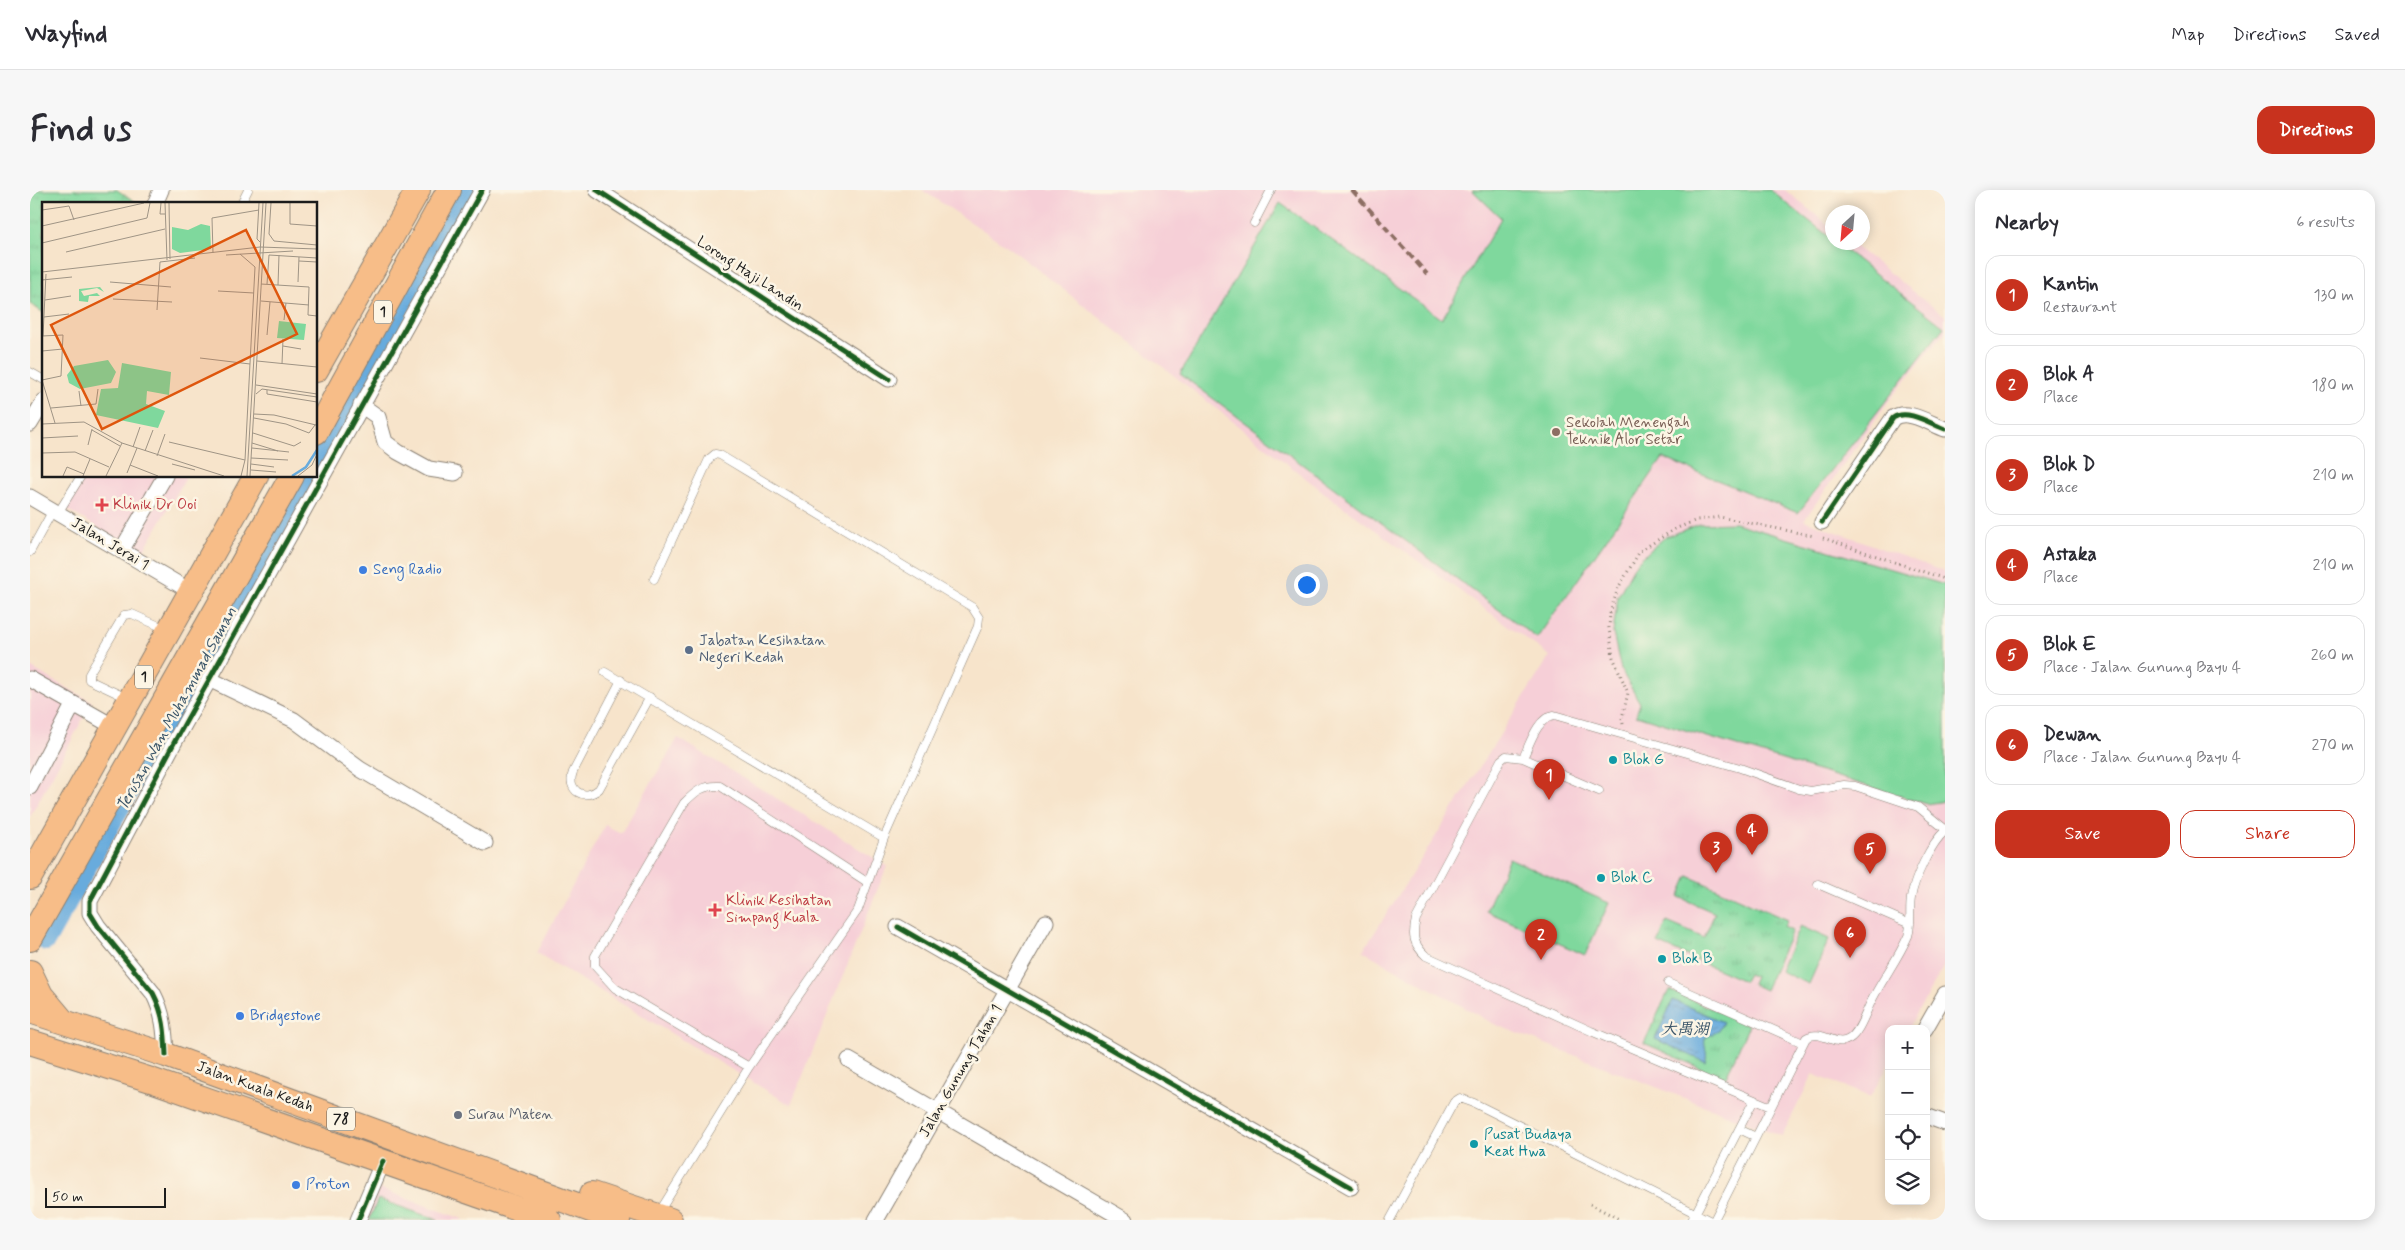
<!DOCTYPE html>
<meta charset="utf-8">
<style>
body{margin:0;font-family:Mynerve,"LXGW WenKai TC",sans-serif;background:#f7f7f7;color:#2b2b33}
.controls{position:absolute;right:15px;bottom:15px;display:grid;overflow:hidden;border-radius:10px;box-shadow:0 2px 12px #0003}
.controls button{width:45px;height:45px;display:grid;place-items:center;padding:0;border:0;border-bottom:1px solid #e1e1e2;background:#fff;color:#2b2b33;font:25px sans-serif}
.compass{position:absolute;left:1795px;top:15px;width:45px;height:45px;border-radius:50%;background:#fff;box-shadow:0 2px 12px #0003;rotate:206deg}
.scale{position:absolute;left:15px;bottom:12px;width:121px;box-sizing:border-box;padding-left:5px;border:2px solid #1c1c1c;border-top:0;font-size:14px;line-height:18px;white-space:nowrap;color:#1c1c1c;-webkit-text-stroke:4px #fcf5e5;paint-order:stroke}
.you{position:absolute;left:1276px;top:394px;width:18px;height:18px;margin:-12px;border:4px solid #fff;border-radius:50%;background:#1a73e8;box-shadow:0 0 0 8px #1a73e833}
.badge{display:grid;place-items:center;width:32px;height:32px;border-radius:50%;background:#c8321e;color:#fff;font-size:16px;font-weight:700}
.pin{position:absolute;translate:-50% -41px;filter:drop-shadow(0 1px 2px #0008)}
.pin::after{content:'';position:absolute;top:26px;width:18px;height:15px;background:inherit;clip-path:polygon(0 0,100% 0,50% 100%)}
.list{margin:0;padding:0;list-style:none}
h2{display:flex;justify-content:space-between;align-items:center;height:65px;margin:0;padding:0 20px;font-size:21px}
h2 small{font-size:16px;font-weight:400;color:#7c7c81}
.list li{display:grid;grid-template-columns:32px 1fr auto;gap:15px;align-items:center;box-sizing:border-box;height:80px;margin:0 10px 10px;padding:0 10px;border:1px solid #e1e1e2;border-radius:15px}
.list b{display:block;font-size:19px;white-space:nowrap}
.list p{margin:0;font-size:16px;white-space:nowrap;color:#7c7c81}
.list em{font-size:16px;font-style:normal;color:#7c7c81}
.actions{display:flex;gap:10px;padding:15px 20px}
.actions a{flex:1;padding:11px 0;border:1px solid #c8321e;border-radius:15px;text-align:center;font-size:18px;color:#c8321e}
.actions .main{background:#c8321e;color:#fff}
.icon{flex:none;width:28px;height:28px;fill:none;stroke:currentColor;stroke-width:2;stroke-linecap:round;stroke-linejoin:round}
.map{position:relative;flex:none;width:1915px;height:1030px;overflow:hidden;border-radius:15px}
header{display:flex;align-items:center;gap:30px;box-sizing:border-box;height:70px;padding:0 25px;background:#fff;border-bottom:1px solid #e1e1e2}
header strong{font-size:24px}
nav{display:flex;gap:28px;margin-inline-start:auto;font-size:18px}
.intro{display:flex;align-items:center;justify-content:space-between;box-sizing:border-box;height:120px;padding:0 30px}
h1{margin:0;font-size:35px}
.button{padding:12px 22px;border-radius:15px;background:#c8321e;color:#fff;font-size:18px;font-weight:700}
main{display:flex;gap:30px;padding:0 30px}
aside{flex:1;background:#fff;border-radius:15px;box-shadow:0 2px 12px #0003}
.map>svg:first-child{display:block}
.built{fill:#f6cfd7}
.grass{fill:url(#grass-tufts);stroke:#4e7a5c}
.garden{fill:#7fd89d;stroke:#4e7a5c}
.water{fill:url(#water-ripples);stroke:#42647c}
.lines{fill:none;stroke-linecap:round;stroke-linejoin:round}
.canal{stroke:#68abdd;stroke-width:18}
.service-casing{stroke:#8a8074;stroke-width:9}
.minor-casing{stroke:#8a8074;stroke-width:17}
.primary-casing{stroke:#8a8074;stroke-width:26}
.path{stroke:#8a8074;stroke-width:3;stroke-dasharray:1 4;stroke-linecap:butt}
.service{stroke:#fff;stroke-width:8}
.minor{stroke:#fff;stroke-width:15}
.primary{stroke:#f7bd88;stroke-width:24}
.quiet{stroke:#8d6e63;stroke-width:4;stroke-dasharray:8 4;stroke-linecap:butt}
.cycleway-casing{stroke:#fcf5e5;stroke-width:8}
.cycleway{stroke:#1b5e20;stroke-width:5}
.education-dot{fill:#8d6e63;stroke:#fcf5e5;stroke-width:2}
.health-dot{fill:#e0444e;stroke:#fcf5e5;stroke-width:2}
.shop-dot{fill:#3f7fe0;stroke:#fcf5e5;stroke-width:2}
.service-dot{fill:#5c6f8a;stroke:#fcf5e5;stroke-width:2}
.culture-dot{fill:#0f9aa8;stroke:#fcf5e5;stroke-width:2}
.worship-dot{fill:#6b7280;stroke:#fcf5e5;stroke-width:2}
.labels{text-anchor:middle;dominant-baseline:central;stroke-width:5;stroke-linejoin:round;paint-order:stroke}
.shield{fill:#fcf5e5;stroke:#5f5d58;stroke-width:1}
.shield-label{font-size:14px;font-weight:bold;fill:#1c1c1c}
.street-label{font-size:15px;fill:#1c1c1c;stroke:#fcf5e5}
.education-label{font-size:15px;fill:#785e54;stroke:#fcf5e5;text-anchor:start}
.health-label{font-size:15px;fill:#be3a42;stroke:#fcf5e5;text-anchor:start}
.shop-label{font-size:15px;fill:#366cbe;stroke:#fcf5e5;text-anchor:start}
.service-label{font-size:15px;fill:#4e5e75;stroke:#fcf5e5;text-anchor:start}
.culture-label{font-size:15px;fill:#0d838f;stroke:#fcf5e5;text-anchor:start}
.worship-label{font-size:15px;fill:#5b616d;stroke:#fcf5e5;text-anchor:start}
.water-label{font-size:16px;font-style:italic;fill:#3a5569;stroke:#fcf5e5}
.inset-river{fill:none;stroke:#68abdd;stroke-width:2.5}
.inset-road{fill:none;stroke:#9f9485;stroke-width:1}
.view{fill:#de560d;fill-opacity:0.15;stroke:#de560d;stroke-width:2.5}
.inset-edge{fill:none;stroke:#1c1c1c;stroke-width:2.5}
</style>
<header>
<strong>Wayfind</strong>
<nav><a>Map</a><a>Directions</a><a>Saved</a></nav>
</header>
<div class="intro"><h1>Find us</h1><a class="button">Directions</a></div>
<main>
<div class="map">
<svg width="1915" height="1030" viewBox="0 0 1915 1030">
<defs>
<pattern id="grass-tufts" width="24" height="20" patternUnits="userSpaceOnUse" patternTransform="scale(1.25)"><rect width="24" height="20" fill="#7fd89d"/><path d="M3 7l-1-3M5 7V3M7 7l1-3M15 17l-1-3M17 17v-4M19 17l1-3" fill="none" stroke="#6db987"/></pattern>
<pattern id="water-ripples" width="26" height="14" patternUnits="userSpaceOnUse" patternTransform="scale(1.25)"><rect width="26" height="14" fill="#68abdd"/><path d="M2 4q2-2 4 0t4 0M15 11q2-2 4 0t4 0" fill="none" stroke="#558ab2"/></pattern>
</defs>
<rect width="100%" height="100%" fill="#fcf5e5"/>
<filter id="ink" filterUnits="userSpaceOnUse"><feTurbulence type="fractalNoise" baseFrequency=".02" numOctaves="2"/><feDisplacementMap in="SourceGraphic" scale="10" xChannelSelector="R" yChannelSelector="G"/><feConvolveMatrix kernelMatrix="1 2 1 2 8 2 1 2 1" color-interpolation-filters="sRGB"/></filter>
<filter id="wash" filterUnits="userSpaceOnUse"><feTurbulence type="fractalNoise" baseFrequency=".0096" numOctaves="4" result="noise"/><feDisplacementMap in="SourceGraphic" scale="20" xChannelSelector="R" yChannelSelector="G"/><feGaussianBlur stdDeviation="1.12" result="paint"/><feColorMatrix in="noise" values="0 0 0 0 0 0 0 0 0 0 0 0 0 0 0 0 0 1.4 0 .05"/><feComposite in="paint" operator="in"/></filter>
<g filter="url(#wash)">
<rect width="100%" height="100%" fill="#f7e4cb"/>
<path class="built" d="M 892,0 L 1755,0 L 1802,38 L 1802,52 L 1821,53 L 1915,126 L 1915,142 L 1861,208 L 1774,330 L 1915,382 L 1915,774 L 1878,839 L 1859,839 L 1859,874 L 1840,907 L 1783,884 L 1752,946 L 1464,834 L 1333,761 L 1520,466 L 1305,311 L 980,58 Z
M 55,286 L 157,286 L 112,363 L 36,319 Z
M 0,477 L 62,512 L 0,627 Z
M 648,548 L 857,676 L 761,915 L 507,763 L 575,635 L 591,643 Z
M 346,997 L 435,1030 L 333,1030 Z"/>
<path class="grass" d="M 0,0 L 87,0 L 109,14 L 14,14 L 14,123 L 0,114 Z
M 1658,686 L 1757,730 L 1754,737 L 1762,741 L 1735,800 L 1722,794 L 1725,787 L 1718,784 L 1714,791 L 1628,753 L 1637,732 L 1674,748 L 1685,723 L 1649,707 Z
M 1639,800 L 1719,835 L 1695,889 L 1614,853 Z"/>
<path class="garden" d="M 1442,0 L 1740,0 L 1802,49 L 1802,52 L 1806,53 L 1914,137 L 1768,323 L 1633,268 L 1507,448 L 1150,184 L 1250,13 L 1412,129 L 1471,28 Z
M 1705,333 L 1915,395 L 1915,611 L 1896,614 L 1606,525 L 1610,513 L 1591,480 L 1583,443 L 1588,406 L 1606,373 L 1635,347 L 1670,334 Z
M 1479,668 L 1579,713 L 1555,765 L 1456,721 Z
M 1770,736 L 1799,749 L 1779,794 L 1750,781 Z
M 348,1009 L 408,1030 L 339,1030 Z"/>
<path class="water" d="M 1643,810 L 1693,832 L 1688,841 L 1675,848 C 1673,857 1679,863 1675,872 L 1625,849 Z"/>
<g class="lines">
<path class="canal" d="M 286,270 L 438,0
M 16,752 L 277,286"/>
</g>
</g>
<g filter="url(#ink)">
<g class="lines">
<defs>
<path id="service" d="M 211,14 L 218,0
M 1224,33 L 1241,0
M 0,182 L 14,190
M 28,323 L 51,286
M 0,362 L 23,320
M 624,389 L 679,269 L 685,264 L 690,265 L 942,417 L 949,428 L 948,436 L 854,648 L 828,720 L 719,877 L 628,1024
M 575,482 L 854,648
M 591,490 L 543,582 C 536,600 554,612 569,599 L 620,507
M 97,508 L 59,490 L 59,484 L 94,425 L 102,424 L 136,439
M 1493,568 C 1500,554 1507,528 1524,525 L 1710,578 L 1769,599 L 1781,601 L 1814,595 L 1825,596 L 1888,617 L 1915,639
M 1569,601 L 1493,568 L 1476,566 L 1471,570 L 1386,729 C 1382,746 1383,754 1396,766 L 1561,841 L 1741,917
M 1788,694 L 1880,734
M 1638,793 L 1773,853
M 719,877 L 585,798 L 565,776 L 565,766 L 654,613 C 666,601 673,595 690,596 L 837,692
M 1709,939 L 1726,947
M 1360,1030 L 1424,912 L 1430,908 L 1444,913 L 1679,1030
M 1662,1030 L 1724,910
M 1684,1030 L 1776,848 C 1791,838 1805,858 1819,849 C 1830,842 1836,821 1842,810 C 1853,788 1868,769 1878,746 C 1882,734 1879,720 1881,708 C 1884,689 1901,653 1915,641"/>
<path id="minor" d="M 567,0 L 859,189
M 125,14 L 131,0
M 331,215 L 348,227 L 355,252 L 368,262 L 399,279 L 425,283
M 0,234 L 14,211
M 0,307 L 160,401
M 1792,332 L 1863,228 C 1877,218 1901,234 1915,239
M 91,361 L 135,286
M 0,489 L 86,538
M 179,489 L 264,530 L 330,579 L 455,653
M 0,597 L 43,515
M 868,737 L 1321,997
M 1895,839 L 1915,804
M 136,865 C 135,842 134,824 123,803 L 68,736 L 60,723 L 60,711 L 145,551 L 452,0
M 819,870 L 1095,1030
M 1896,926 L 1915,933
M 328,1030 L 353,971
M 846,1030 L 1016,732"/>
<path id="primary" d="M 286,180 L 388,0
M 286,242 L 419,0
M 0,687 L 226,286
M 0,749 L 262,286
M 0,782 L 11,805 L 32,830
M 0,821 L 136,865 L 588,1030
M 0,852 L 121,890 L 519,1030
M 562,1004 L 640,1030"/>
</defs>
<use href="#service" class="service-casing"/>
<use href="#minor" class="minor-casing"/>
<use href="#primary" class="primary-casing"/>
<path class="path" d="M 1793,348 L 1915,389
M 1593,534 L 1592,528 L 1598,503 L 1583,467 L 1579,438 L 1580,423 L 1588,398 L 1610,361 L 1645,339 L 1667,330 L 1690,327 L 1784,346
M 1560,1014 L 1589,1029"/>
<use href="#service" class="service"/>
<use href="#minor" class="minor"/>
<use href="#primary" class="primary"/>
<path class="quiet" d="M 1322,0 L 1397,84"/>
<defs>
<path id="cycleway" d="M 567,0 L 859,189
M 1792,332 L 1863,228 C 1877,218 1901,234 1915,239
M 868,737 L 1321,997
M 136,865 C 135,842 134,824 123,803 L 68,736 L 60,723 L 60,711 L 145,551 L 452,0
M 328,1030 L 353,971"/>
</defs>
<use href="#cycleway" class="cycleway-casing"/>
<use href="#cycleway" class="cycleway"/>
</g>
</g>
<circle class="education-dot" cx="1526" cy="242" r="5"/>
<g class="health-dot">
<path d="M69.5 307.5h5v5h5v5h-5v5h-5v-5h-5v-5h5z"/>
<path d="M682.5 712.5h5v5h5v5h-5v5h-5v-5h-5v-5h5z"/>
</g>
<g class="shop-dot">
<circle cx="333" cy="380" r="5"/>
<circle cx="210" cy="826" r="5"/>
<circle cx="266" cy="995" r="5"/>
</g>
<circle class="service-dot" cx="659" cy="460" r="5"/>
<g class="culture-dot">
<circle cx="1583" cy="570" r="5"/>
<circle cx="1571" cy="688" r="5"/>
<circle cx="1632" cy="769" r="5"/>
<circle cx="1444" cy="954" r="5"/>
</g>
<circle class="worship-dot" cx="428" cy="925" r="5"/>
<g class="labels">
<g class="shield">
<rect x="344" y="110.5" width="18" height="23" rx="4"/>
<rect x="105" y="475.5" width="18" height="23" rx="4"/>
<rect x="297" y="917.5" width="28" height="23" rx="4"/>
</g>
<g class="shield-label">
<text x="353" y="122">1</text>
<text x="114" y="487">1</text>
<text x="311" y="929">78</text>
</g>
<g class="street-label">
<text transform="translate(720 84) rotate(33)">Lorong Haji Landin</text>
<text transform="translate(80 354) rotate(31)">Jalan Jerai 1</text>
<text transform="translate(931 881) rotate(-60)">Jalan Gunung Tahan 1</text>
<text transform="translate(225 897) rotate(20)">Jalan Kuala Kedah</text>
</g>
<g class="education-label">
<text x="1536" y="233">Sekolah Menengah<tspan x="1536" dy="17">Teknik Alor Setar</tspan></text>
</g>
<g class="health-label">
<text x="83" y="315">Klinik Dr Ooi</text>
<text x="696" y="711">Klinik Kesihatan<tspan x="696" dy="17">Simpang Kuala</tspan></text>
</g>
<g class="shop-label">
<text x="343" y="380">Seng Radio</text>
<text x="220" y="826">Bridgestone</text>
<text x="276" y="995">Proton</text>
</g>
<g class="service-label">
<text x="669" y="451">Jabatan Kesihatan<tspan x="669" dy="17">Negeri Kedah</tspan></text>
</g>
<g class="culture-label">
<text x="1593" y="570">Blok G</text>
<text x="1581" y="688">Blok C</text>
<text x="1642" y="769">Blok B</text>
<text x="1454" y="945">Pusat Budaya<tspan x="1454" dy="17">Keat Hwa</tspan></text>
</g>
<g class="worship-label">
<text x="438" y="925">Surau Maten</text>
</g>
<g class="water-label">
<text transform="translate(147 519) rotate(-61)">Terusan Wan Muhammad Saman</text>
<text x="1655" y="839">大禺湖</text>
</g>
</g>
<g transform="translate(12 12)">
<rect width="275" height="275" fill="#f7e4cb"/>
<path d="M 58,85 L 62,90 L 55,86 L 39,89 L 42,94 L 55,91 L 58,94 L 47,94 L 46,100 L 37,99 L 37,87 ZM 237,119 L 264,122 L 262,138 L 235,136 Z" fill="#7fd89d"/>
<path d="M 159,22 L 168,24 L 169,47 L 138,51 L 130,47 L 130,25 L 146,28 ZM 66,158 L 74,170 L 69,181 L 38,187 L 27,181 L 25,173 L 32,164 ZM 80,161 L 129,170 L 127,193 L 105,189 L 104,202 L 123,209 L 116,226 L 54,213 L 59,187 L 76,186 Z" fill="#7fd89d"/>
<path class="inset-river" d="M 250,274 L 264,265 L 275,248"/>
<path class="inset-road" d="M 119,1 L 118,12 L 123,12M 123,1 L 125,58M 127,1 L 128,57M 217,1 L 215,37 L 218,40M 229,1 L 227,32 L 232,39 L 275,43M 248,1 L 248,22 L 275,24M 0,8 L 27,4 L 32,18M 0,24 L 102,1M 0,41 L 105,16 L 108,1M 24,50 L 123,27M 171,51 L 170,16 L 217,8M 198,52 L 213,65 L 203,258 L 199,274M 184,53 L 251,49M 257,59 L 275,60M 118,60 L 153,56M 0,70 L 218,45 L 275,47M 0,78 L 30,75M 68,80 L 129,85M 256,80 L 257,55M 219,82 L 267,85 L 266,113 L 275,114M 225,82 L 227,53 L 275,56M 236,83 L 237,53M 176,89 L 212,91M 71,97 L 130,100M 3,98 L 29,94M 219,99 L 267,103M 115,108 L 118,60M 2,115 L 27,112M 242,118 L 244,101M 225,133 L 228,100M 0,134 L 21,133 L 19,174 L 0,178M 1,134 L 4,72M 241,144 L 259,147M 0,149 L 21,147M 158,156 L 208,162M 215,159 L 275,165M 240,162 L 241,137M 0,178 L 13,221M 214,183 L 275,192M 225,188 L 225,192 L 275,200M 37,189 L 39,204M 214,192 L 220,187 L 275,195M 9,206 L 54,202 L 56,187M 212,212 L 232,213 L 274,223M 212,216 L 244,222 L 267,231 L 273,223M 0,222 L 42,220 L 80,241 L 182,274M 50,228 L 78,244M 211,231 L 252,244 L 259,240M 0,236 L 36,234M 127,240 L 203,258M 210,241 L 236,249M 46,243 L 50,227M 91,245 L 98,225M 210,246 L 247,250M 103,249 L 111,228M 0,251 L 33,250 L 67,265M 115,254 L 123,232M 209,256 L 246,258M 130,262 L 153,268M 209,262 L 232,265M 88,263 L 116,274M 209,268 L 234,270M 85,271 L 95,246M 21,274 L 25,265 L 42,272M 41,274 L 48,257M 64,274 L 80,241M 205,274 L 221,1M 208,274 L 224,1M 256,274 L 270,263 L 275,252"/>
<path class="view" d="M 204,28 L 255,132 L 60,227 L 9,123 Z"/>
<rect width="275" height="275" class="inset-edge"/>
</g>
</svg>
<div class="controls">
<button>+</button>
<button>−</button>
<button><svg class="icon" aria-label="locate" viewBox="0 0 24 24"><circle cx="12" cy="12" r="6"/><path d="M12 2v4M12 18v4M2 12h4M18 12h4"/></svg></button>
<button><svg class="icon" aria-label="layers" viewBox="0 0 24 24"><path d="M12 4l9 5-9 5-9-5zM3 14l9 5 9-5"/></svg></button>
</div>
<svg class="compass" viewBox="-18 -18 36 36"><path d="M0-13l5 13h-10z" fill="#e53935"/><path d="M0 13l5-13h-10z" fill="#7c7c81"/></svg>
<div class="scale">50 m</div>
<div class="you"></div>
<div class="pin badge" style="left:1519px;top:610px">1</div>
<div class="pin badge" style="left:1511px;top:770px">2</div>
<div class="pin badge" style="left:1686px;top:683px">3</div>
<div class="pin badge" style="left:1722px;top:665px">4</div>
<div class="pin badge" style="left:1840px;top:684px">5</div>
<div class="pin badge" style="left:1820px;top:768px">6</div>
</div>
<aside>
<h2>Nearby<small>6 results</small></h2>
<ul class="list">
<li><span class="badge">1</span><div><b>Kantin</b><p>Restaurant</p></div><em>130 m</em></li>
<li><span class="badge">2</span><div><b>Blok A</b><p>Place</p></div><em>180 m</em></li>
<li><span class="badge">3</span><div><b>Blok D</b><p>Place</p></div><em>210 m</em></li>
<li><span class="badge">4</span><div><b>Astaka</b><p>Place</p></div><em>210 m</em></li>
<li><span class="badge">5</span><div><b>Blok E</b><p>Place · Jalan Gunung Bayu 4</p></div><em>260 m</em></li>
<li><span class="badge">6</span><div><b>Dewan</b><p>Place · Jalan Gunung Bayu 4</p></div><em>270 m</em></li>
</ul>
<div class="actions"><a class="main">Save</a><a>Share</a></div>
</aside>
</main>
